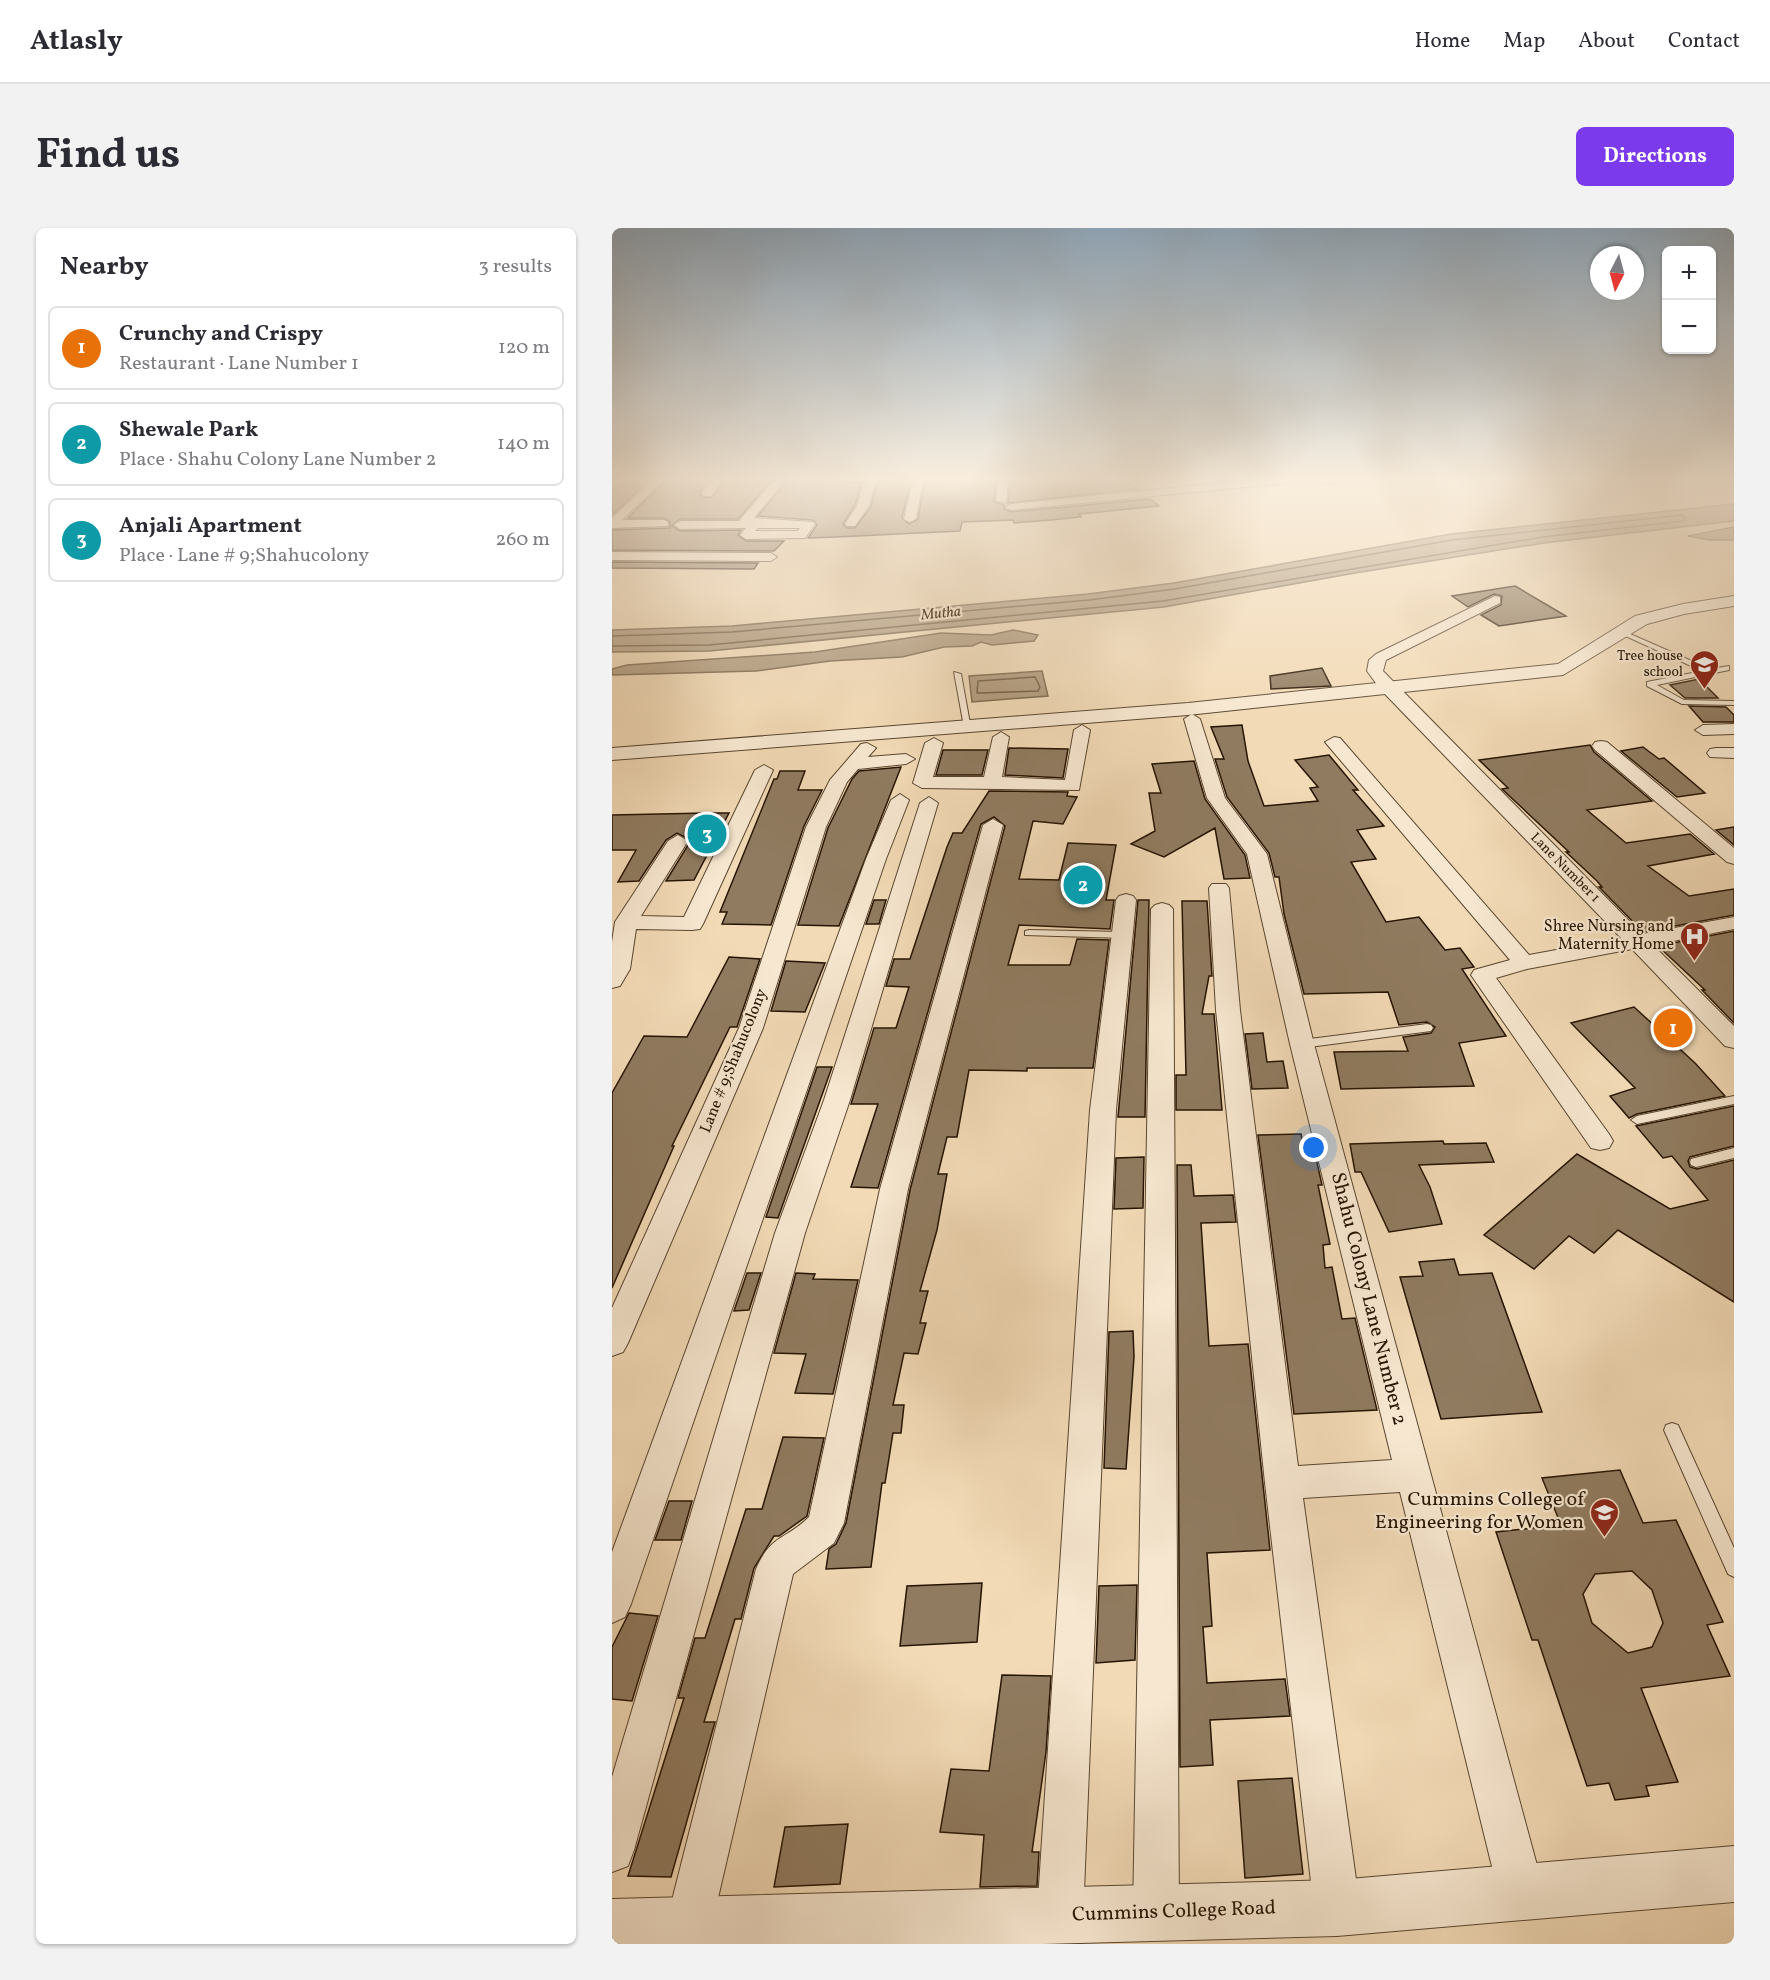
<!DOCTYPE html>
<meta charset="utf-8">
<style>
body{margin:0;font-family:Vollkorn,serif;background:#f2f2f3;color:#2b2b33}
.controls{position:absolute;right:18px;top:18px;display:grid;overflow:hidden;border-radius:9px;box-shadow:0 2px 4px #0004}
.controls button{width:54px;height:54px;display:grid;place-items:center;padding:0;border:0;border-bottom:2px solid #e1e1e2;background:#fff;color:#2b2b33;font:30px sans-serif}
.compass{position:absolute;left:978px;top:18px;width:54px;height:54px;border-radius:50%;background:#fff;box-shadow:0 2px 4px #0004;rotate:186deg}
.you{position:absolute;left:702px;top:920px;width:21px;height:21px;margin:-15px;border:4px solid #fff;border-radius:50%;background:#1a73e8;box-shadow:0 0 0 9px #1a73e833}
.badge{display:grid;place-items:center;width:39px;height:39px;border-radius:50%;background:#7c3aed;color:#fff;font-size:20px;font-weight:700}
.pin{position:absolute;translate:-50% -50%;border:3px solid #fff;box-shadow:0 2px 6px #0006}
.list{margin:0;padding:0;list-style:none}
h2{display:flex;justify-content:space-between;align-items:center;height:78px;margin:0;padding:0 24px;font-size:26px}
h2 small{font-size:20px;font-weight:400;color:#7c7c81}
.list li{display:grid;grid-template-columns:39px 1fr auto;gap:18px;align-items:center;box-sizing:border-box;height:84px;margin:0 12px 12px;padding:0 12px;border:2px solid #e1e1e2;border-radius:9px}
.list b{display:block;font-size:22px;white-space:nowrap}
.list p{margin:0;font-size:20px;white-space:nowrap;color:#7c7c81}
.list em{font-size:20px;font-style:normal;color:#7c7c81}
.map{position:relative;flex:none;width:1122px;height:1716px;overflow:hidden;border-radius:9px}
header{display:flex;align-items:center;gap:36px;box-sizing:border-box;height:84px;padding:0 30px;background:#fff;border-bottom:2px solid #e1e1e2}
header strong{font-size:28px}
nav{display:flex;gap:33px;margin-inline-start:auto;font-size:21px}
.intro{display:flex;align-items:center;justify-content:space-between;box-sizing:border-box;height:144px;padding:0 36px}
h1{margin:0;font-size:42px}
.button{padding:15px 27px;border-radius:9px;background:#7c3aed;color:#fff;font-size:21px;font-weight:700}
main{display:flex;gap:36px;padding:0 36px}
aside{flex:1;background:#fff;border-radius:9px;box-shadow:0 2px 4px #0004}
.map>svg:first-child{display:block}
.water{fill:#ad9779;stroke:#776349;stroke-width:1.5}
.lines{fill:none;stroke-linecap:round;stroke-linejoin:round}
.shore{stroke:#6a563e;stroke-width:1.5}
.building{fill:#907b60;stroke:#261402;stroke-width:1.5;fill-rule:evenodd}
.service-casing{stroke:#59462f;stroke-width:2}
.minor-casing{stroke:#59462f;stroke-width:2}
.tertiary-casing{stroke:#59462f;stroke-width:2}
.service{fill:#f7e7d0;fill-rule:evenodd}
.minor{fill:#f7e7d0;fill-rule:evenodd}
.tertiary{fill:#f7e7d0;fill-rule:evenodd}
.labels{text-anchor:middle;dominant-baseline:central;stroke-width:4.5;stroke-linejoin:round;paint-order:stroke}
.far-poi-label{font-size:14px;fill:#261402;stroke:#f7e7d0;text-anchor:end}
.far-street-label{font-size:14px;fill:#261402;stroke:#f7e7d0}
.far-water-label{font-size:15px;font-style:italic;fill:#5c4832;stroke:#f7e7d0}
.poi-label{font-size:16px;fill:#261402;stroke:#f7e7d0;text-anchor:end}
.street-label{font-size:16px;fill:#261402;stroke:#f7e7d0}
.near-street-label{font-size:20px;fill:#261402;stroke:#f7e7d0}
.near-poi-label{font-size:20px;fill:#261402;stroke:#f7e7d0;text-anchor:end}
</style>
<header>
<strong>Atlasly</strong>
<nav><a>Home</a><a>Map</a><a>About</a><a>Contact</a></nav>
</header>
<div class="intro"><h1>Find us</h1><a class="button">Directions</a></div>
<main>
<aside>
<h2>Nearby<small>3 results</small></h2>
<ul class="list">
<li><span class="badge" style="background:#e8710a">1</span><div><b>Crunchy and Crispy</b><p>Restaurant · Lane Number 1</p></div><em>120 m</em></li>
<li><span class="badge" style="background:#0f9aa8">2</span><div><b>Shewale Park</b><p>Place · Shahu Colony Lane Number 2</p></div><em>140 m</em></li>
<li><span class="badge" style="background:#0f9aa8">3</span><div><b>Anjali Apartment</b><p>Place · Lane # 9;Shahucolony</p></div><em>260 m</em></li>
</ul>
</aside>
<div class="map">
<svg width="1122" height="1716" viewBox="0 0 1122 1716">
<rect width="100%" height="100%" fill="#f2dab6"/>
<filter id="stains"><feTurbulence type="fractalNoise" baseFrequency=".00333" numOctaves="4"/><feColorMatrix values="0 0 0 0 .2 0 0 0 0 .09 0 0 0 0 .02 0 0 0 .5 -.17"/></filter>
<radialGradient id="worn" r=".72"><stop offset=".6" stop-color="#630" stop-opacity="0"/><stop offset="1" stop-color="#630" stop-opacity=".3"/></radialGradient>
<path class="water" d="M 1122,276 L 1122,293 L 932,315 L 743,345 L 552,379 L 97,423 L 0,424 L 0,402 L 120,398 L 476,366 L 562,355 L 839,306 Z
M 1122,299 L 1122,312 L 1097,312 L 1076,308 Z
M 401,402 L 426,407 L 422,413 L 380,417 L 369,414 L 360,418 L 332,419 L 290,429 L 218,433 L 144,443 L 0,447 L 0,441 L 15,437 L 203,424 L 329,405 L 379,407 Z
M 430,443 L 436,468 L 360,474 L 357,448 Z"/>
<g class="lines">
<path class="shore" d="M 0,408 L 120,404 L 477,372 L 563,361 L 840,312 L 1070,287 L 1073,290 L 1071,293 L 931,309 L 551,373 L 97,417 L 0,418
M 423,449 L 428,459 L 426,463 L 365,465 L 366,453 Z"/>
</g>
<path class="building" d="M 54,252 L 97,252 L 87,265 L 91,270 L 101,269 L 113,252 L 158,254 L 126,291 L 68,291 L 60,298 L 68,303 L 129,302 L 126,307 L 134,313 L 172,313 L 162,323 L 0,322 L 0,302 L 58,300 L 58,294 L 52,290 L 16,290 Z
M 299,252 L 290,290 L 297,296 L 306,291 L 313,252 L 384,252 L 382,274 L 392,277 L 392,281 L 399,284 L 538,271 L 547,278 L 467,286 L 469,289 L 439,292 L 402,295 L 401,292 L 350,294 L 348,303 L 224,309 L 196,310 L 205,297 L 201,292 L 146,288 L 175,253 L 250,254 L 243,277 L 231,296 L 235,300 L 243,300 L 259,279 L 265,253 Z
M 398,252 L 514,252 L 525,261 L 396,275 Z
M 8,256 L 33,256 L 0,287 L 0,262 Z
M 0,334 L 146,335 L 142,341 L 0,340 Z
M 903,358 L 954,388 L 887,398 L 869,387 L 889,377 L 890,368 L 882,366 L 856,379 L 840,368 Z
M 710,440 L 719,458 L 659,461 L 658,448 Z
M 1087,451 L 1106,470 L 1073,470 L 1058,457 Z
M 1077,478 L 1114,479 L 1122,487 L 1122,494 L 1091,494 Z
M 630,497 L 636,533 L 652,578 L 706,573 L 698,560 L 706,559 L 683,532 L 717,527 L 746,562 L 741,562 L 772,598 L 745,602 L 764,631 L 739,634 L 774,694 L 807,689 L 833,722 L 848,720 L 862,739 L 850,741 L 894,808 L 847,815 L 862,858 L 729,861 L 722,824 L 796,823 L 791,809 L 819,805 L 823,799 L 815,794 L 787,797 L 776,764 L 692,766 L 672,686 L 667,649 L 663,649 L 657,625 L 615,569 L 603,531 L 612,531 L 599,499 Z
M 978,517 L 982,524 L 1040,573 L 975,582 L 1014,615 L 1078,606 L 1102,626 L 1036,638 L 1077,668 L 1122,661 L 1122,687 L 1031,704 L 987,659 L 990,659 L 985,653 L 954,624 L 957,624 L 890,561 L 896,560 L 867,532 Z
M 1031,519 L 1047,531 L 1052,530 L 1093,565 L 1065,569 L 1009,523 Z
M 397,520 L 456,521 L 451,550 L 393,547 Z
M 331,522 L 376,522 L 370,547 L 324,547 Z
M 582,533 L 593,571 L 633,627 L 638,650 L 612,651 L 603,600 L 552,629 L 519,616 L 543,603 L 537,565 L 549,565 L 540,536 Z
M 289,539 L 227,698 L 186,697 L 216,600 L 240,551 L 247,543 Z
M 168,543 L 193,543 L 186,562 L 210,562 L 192,598 L 159,697 L 110,696 L 115,684 L 108,684 L 162,551 L 165,551 Z
M 377,563 L 456,564 L 455,568 L 465,569 L 451,596 L 421,593 L 407,651 L 447,652 L 456,615 L 504,617 L 494,672 L 502,672 L 498,701 L 407,697 L 396,737 L 458,737 L 465,711 L 497,712 L 481,840 L 415,840 L 415,843 L 357,842 L 345,909 L 335,909 L 326,946 L 335,946 L 325,1002 L 308,1063 L 316,1063 L 308,1095 L 314,1095 L 306,1126 L 292,1125 L 281,1177 L 292,1177 L 289,1205 L 281,1205 L 273,1255 L 270,1255 L 259,1339 L 214,1341 L 217,1321 L 224,1316 L 234,1295 L 298,962 L 393,598 L 382,589 L 369,596 L 266,960 L 239,959 L 266,876 L 239,876 L 262,800 L 284,800 L 297,759 L 274,758 L 282,731 L 298,731 L 335,619 L 341,605 L 350,605 Z
M 95,585 L 117,585 L 82,652 L 54,653 L 78,614 L 77,611 L 65,605 L 54,612 L 27,653 L 6,654 L 24,622 L 0,622 L 0,587 Z
M 1122,599 L 1122,617 L 1104,602 Z
M 262,672 L 274,672 L 267,696 L 254,696 Z
M 526,672 L 537,672 L 533,889 L 506,889 Z
M 570,673 L 595,673 L 600,748 L 597,748 L 590,786 L 602,786 L 610,882 L 564,882 L 564,847 L 574,847 Z
M 1122,703 L 1122,795 L 1090,762 L 1093,762 L 1046,718 Z
M 117,729 L 148,731 L 125,799 L 118,799 L 60,918 L 62,918 L 0,1060 L 0,865 L 32,808 L 75,809 Z
M 174,733 L 213,735 L 193,784 L 159,783 Z
M 1022,779 L 1083,835 L 1113,868 L 1025,886 L 1017,890 L 998,868 L 1023,860 L 959,795 Z
M 651,805 L 655,834 L 671,833 L 676,860 L 640,861 L 633,806 Z
M 205,839 L 220,839 L 166,990 L 154,989 Z
M 1122,878 L 1122,918 L 1078,929 L 1076,933 L 1078,939 L 1085,941 L 1122,932 L 1122,1074 L 1006,1002 L 982,1025 L 957,1008 L 922,1041 L 872,1007 L 965,926 L 1058,981 L 1096,972 L 1060,928 L 1051,930 L 1024,898 Z
M 689,906 L 694,931 L 704,930 L 710,957 L 706,957 L 718,1016 L 711,1017 L 713,1040 L 720,1039 L 730,1091 L 743,1090 L 765,1182 L 682,1186 L 646,907 Z
M 831,913 L 832,916 L 874,915 L 882,934 L 807,937 L 818,959 L 830,996 L 777,1004 L 749,944 L 743,944 L 738,916 Z
M 532,929 L 531,980 L 502,981 L 504,930 Z
M 565,937 L 579,937 L 582,968 L 621,967 L 624,994 L 589,995 L 597,1118 L 636,1116 L 658,1322 L 595,1325 L 600,1398 L 591,1399 L 595,1455 L 673,1451 L 678,1488 L 598,1492 L 601,1537 L 568,1539 Z
M 842,1031 L 847,1047 L 880,1045 L 930,1184 L 829,1191 L 788,1049 L 811,1048 L 807,1034 Z
M 135,1045 L 149,1045 L 137,1082 L 122,1083 Z
M 184,1045 L 203,1046 L 201,1051 L 246,1052 L 221,1166 L 183,1165 L 194,1126 L 162,1125 Z
M 521,1103 L 522,1129 L 514,1241 L 492,1240 L 497,1104 Z
M 171,1209 L 212,1210 L 195,1288 L 167,1308 L 162,1308 L 142,1340 L 129,1391 L 123,1391 L 92,1494 L 103,1494 L 59,1649 L 16,1648 L 72,1470 L 66,1470 L 83,1410 L 93,1410 L 134,1281 L 150,1281 Z
M 1008,1242 L 1031,1295 L 1064,1292 L 1111,1394 L 1095,1397 L 1118,1448 L 1029,1460 L 1066,1554 L 1034,1558 L 1037,1568 L 1003,1572 L 997,1555 L 975,1558 L 926,1412 L 920,1412 L 884,1304 L 949,1297 L 930,1250 ZM 1020,1343 L 1040,1362 L 1051,1395 L 1040,1419 L 1016,1425 L 980,1395 L 971,1366 L 983,1346 Z
M 57,1273 L 80,1273 L 69,1312 L 43,1312 Z
M 370,1355 L 365,1414 L 288,1418 L 295,1358 Z
M 525,1357 L 523,1432 L 484,1435 L 487,1358 Z
M 17,1385 L 46,1388 L 20,1473 L 0,1471 L 0,1419 Z
M 390,1447 L 439,1448 L 434,1524 L 420,1624 L 427,1624 L 425,1658 L 368,1659 L 372,1607 L 328,1604 L 339,1541 L 377,1543 Z
M 680,1550 L 691,1646 L 633,1650 L 626,1553 Z
M 236,1596 L 228,1656 L 162,1659 L 173,1599 Z"/>
<g class="lines">
<defs>
<path id="service" d="M 1009,402 L 1098,441 L 1117,438 L 1117,442 L 1045,457 L 1072,472 L 1122,473 L 1122,477 L 1070,476 L 1035,458 L 1035,454 L 1090,443 L 1007,405 L 1006,404 Z
M 342,444 L 349,446 L 359,501 L 352,499 Z
M 417,702 L 511,704 L 516,707 L 511,710 L 413,707 L 413,703 Z
M 815,796 L 819,797 L 821,800 L 819,803 L 690,820 L 684,816 L 690,812 Z
M 1122,868 L 1122,876 L 1025,896 L 1019,892 L 1025,888 Z
M 1122,920 L 1122,930 L 1084,939 L 1079,937 L 1078,934 L 1079,931 Z
M 1060,1195 L 1066,1197 L 1122,1320 L 1122,1349 L 1116,1346 L 1052,1202 L 1054,1197 Z"/>
<path id="minor" d="M 41,252 L 52,252 L 10,292 L 52,292 L 56,294 L 56,298 L 0,300 L 0,290 Z
M 100,252 L 111,252 L 99,268 L 91,268 L 89,266 Z
M 162,252 L 173,252 L 142,290 L 201,294 L 203,296 L 193,310 L 134,311 L 128,307 L 134,300 L 68,301 L 62,297 L 68,293 L 127,293 ZM 146,300 L 188,300 L 186,303 L 143,303 Z
M 253,252 L 263,252 L 257,278 L 243,298 L 235,298 L 233,296 L 245,278 Z
M 301,252 L 311,252 L 304,291 L 298,294 L 292,291 Z
M 386,252 L 396,252 L 394,275 L 384,273 Z
M 640,252 L 681,252 L 676,255 L 399,282 L 393,279 L 399,276 Z
M 701,252 L 733,252 C 726,257 708,257 701,252 Z
M 0,324 L 159,325 L 165,329 L 159,333 L 0,332 Z
M 883,368 L 888,369 L 888,375 L 774,432 L 771,443 L 1030,706 L 1122,689 L 1122,701 L 1041,717 L 1122,798 L 1122,820 L 1113,818 L 1020,721 L 915,741 L 884,750 L 997,906 L 1001,913 L 997,920 L 988,922 L 979,920 L 859,747 L 862,742 L 898,732 L 713,514 L 722,509 L 728,510 L 917,727 L 1009,710 L 769,462 L 755,443 L 757,432 L 764,426 Z
M 580,486 L 588,491 L 613,570 L 655,626 L 702,816 L 932,1663 L 925,1679 L 909,1686 L 893,1679 L 886,1663 L 788,1264 L 691,1270 L 748,1680 L 741,1696 L 725,1703 L 709,1696 L 702,1680 L 653,1255 L 604,782 L 597,660 L 600,656 L 614,656 L 617,660 L 628,782 L 686,1238 L 780,1232 L 678,816 L 635,626 L 595,570 L 572,491 Z
M 1122,496 L 1122,506 L 1091,507 L 1083,502 L 1091,497 Z
M 470,497 L 478,502 L 467,562 L 310,560 L 301,555 L 313,515 L 322,510 L 331,515 L 321,549 L 372,549 L 381,509 L 389,504 L 397,509 L 390,549 L 453,552 L 462,502 Z
M 989,513 L 995,514 L 1122,620 L 1122,636 L 1115,634 L 983,522 L 980,518 L 983,514 Z
M 255,515 L 264,520 L 256,529 L 294,526 L 303,531 L 294,536 L 246,541 L 235,554 L 214,599 L 151,800 L 16,1115 L 11,1124 L 0,1128 L 0,1080 L 127,800 L 194,599 L 218,552 L 249,516 Z
M 1104,520 L 1122,520 L 1122,530 L 1098,529 L 1095,525 L 1098,521 Z
M 152,537 L 161,542 L 91,696 L 88,701 L 80,702 L 24,701 L 18,741 L 8,758 L 0,760 L 0,714 L 3,694 L 56,613 L 66,607 L 76,613 L 29,688 L 72,689 L 143,542 Z
M 288,566 L 297,572 L 274,631 L 19,1376 L 13,1389 L 0,1395 L 0,1324 L 254,631 L 279,572 Z
M 317,569 L 326,575 L 238,872 L 193,1005 L 22,1622 L 16,1638 L 0,1644 L 0,1549 L 163,1005 L 212,872 L 308,575 Z
M 381,591 L 391,597 L 296,961 L 232,1295 L 222,1315 L 181,1346 L 100,1696 L 93,1712 C 82,1716 72,1716 61,1712 L 54,1696 L 144,1341 C 159,1306 174,1312 197,1289 L 268,961 L 371,597 Z
M 514,666 L 521,668 L 524,672 L 504,882 L 471,1688 L 464,1704 L 448,1711 L 432,1704 L 425,1688 L 478,882 L 504,672 L 507,668 Z
M 550,675 L 557,677 L 561,681 L 567,1685 L 560,1701 L 544,1708 L 528,1701 L 521,1685 L 539,681 L 543,677 Z"/>
<path id="tertiary" d="M 1122,368 L 1122,378 L 1072,386 L 1035,396 L 951,447 L 576,487 L 0,532 L 0,520 L 576,475 L 946,436 L 1023,388 L 1071,376 Z
M 1122,1618 L 1122,1674 L 725,1708 L 431,1716 L 0,1716 L 0,1671 L 725,1652 Z"/>
</defs>
<use href="#service" class="service-casing"/>
<use href="#minor" class="minor-casing"/>
<use href="#tertiary" class="tertiary-casing"/>
<use href="#service" class="service"/>
<use href="#minor" class="minor"/>
<use href="#tertiary" class="tertiary"/>
</g>
<linearGradient id="sky" x2="0" y2="1"><stop stop-color="#90a8bc"/><stop offset="0.51" stop-color="#f9eede"/><stop offset="1" stop-color="#f9eede" stop-opacity="0"/></linearGradient>
<rect width="1122" height="492" fill="url(#sky)"/>
<defs>
<symbol id="school-pin" viewBox="-11 -11 22 30"><path d="M0 17L-7.5 6A9.5 9.5 0 1 1 7.5 6Z" fill="#8f2418" stroke="#f7e7d0"/><path d="M0-5L7-2L0 1L-7-2ZM-4 1L0 2.5L4 1V4Q0 6-4 4Z" fill="#fff"/></symbol>
<symbol id="hospital-pin" viewBox="-11 -11 22 30"><path d="M0 17L-7.5 6A9.5 9.5 0 1 1 7.5 6Z" fill="#8f2418" stroke="#f7e7d0"/><path d="M-5-5h3v3.5h4V-5h3V5h-3V1.5h-4V5h-3Z" fill="#fff"/></symbol>
</defs>
<g fill-rule="evenodd">
<use href="#school-pin" x="1076" y="420" width="33" height="45"/>
<use href="#hospital-pin" x="1066" y="692" width="33" height="45"/>
<use href="#school-pin" x="976" y="1268" width="33" height="45"/>
</g>
<g class="labels">
<g class="far-poi-label">
<text x="1071" y="428">Tree house<tspan x="1071" dy="16">school</tspan></text>
</g>
<g class="far-street-label">
<text transform="translate(953 640) rotate(45)">Lane Number 1</text>
</g>
<g class="far-water-label">
<text transform="translate(329 386) rotate(-6)">Mutha</text>
</g>
<g class="poi-label">
<text x="1062" y="699">Shree Nursing and<tspan x="1062" dy="18">Maternity Home</tspan></text>
</g>
<g class="street-label">
<text transform="translate(122 833) rotate(-68)">Lane # 9;Shahucolony</text>
</g>
<g class="near-street-label">
<text transform="translate(756 1071) rotate(76)">Shahu Colony Lane Number 2</text>
<text transform="translate(562 1684) rotate(-2)">Cummins College Road</text>
</g>
<g class="near-poi-label">
<text x="972" y="1272">Cummins College of<tspan x="972" dy="23">Engineering for Women</tspan></text>
</g>
</g>
<rect width="100%" height="100%" filter="url(#stains)"/>
<rect width="100%" height="100%" fill="url(#worn)"/>
</svg>
<div class="controls">
<button>+</button>
<button>−</button>
</div>
<svg class="compass" viewBox="-18 -18 36 36"><path d="M0-13l5 13h-10z" fill="#e53935"/><path d="M0 13l5-13h-10z" fill="#7c7c81"/></svg>
<div class="you"></div>
<div class="pin badge" style="left:1061px;top:800px;background:#e8710a">1</div>
<div class="pin badge" style="left:471px;top:657px;background:#0f9aa8">2</div>
<div class="pin badge" style="left:95px;top:606px;background:#0f9aa8">3</div>
</div>
</main>
